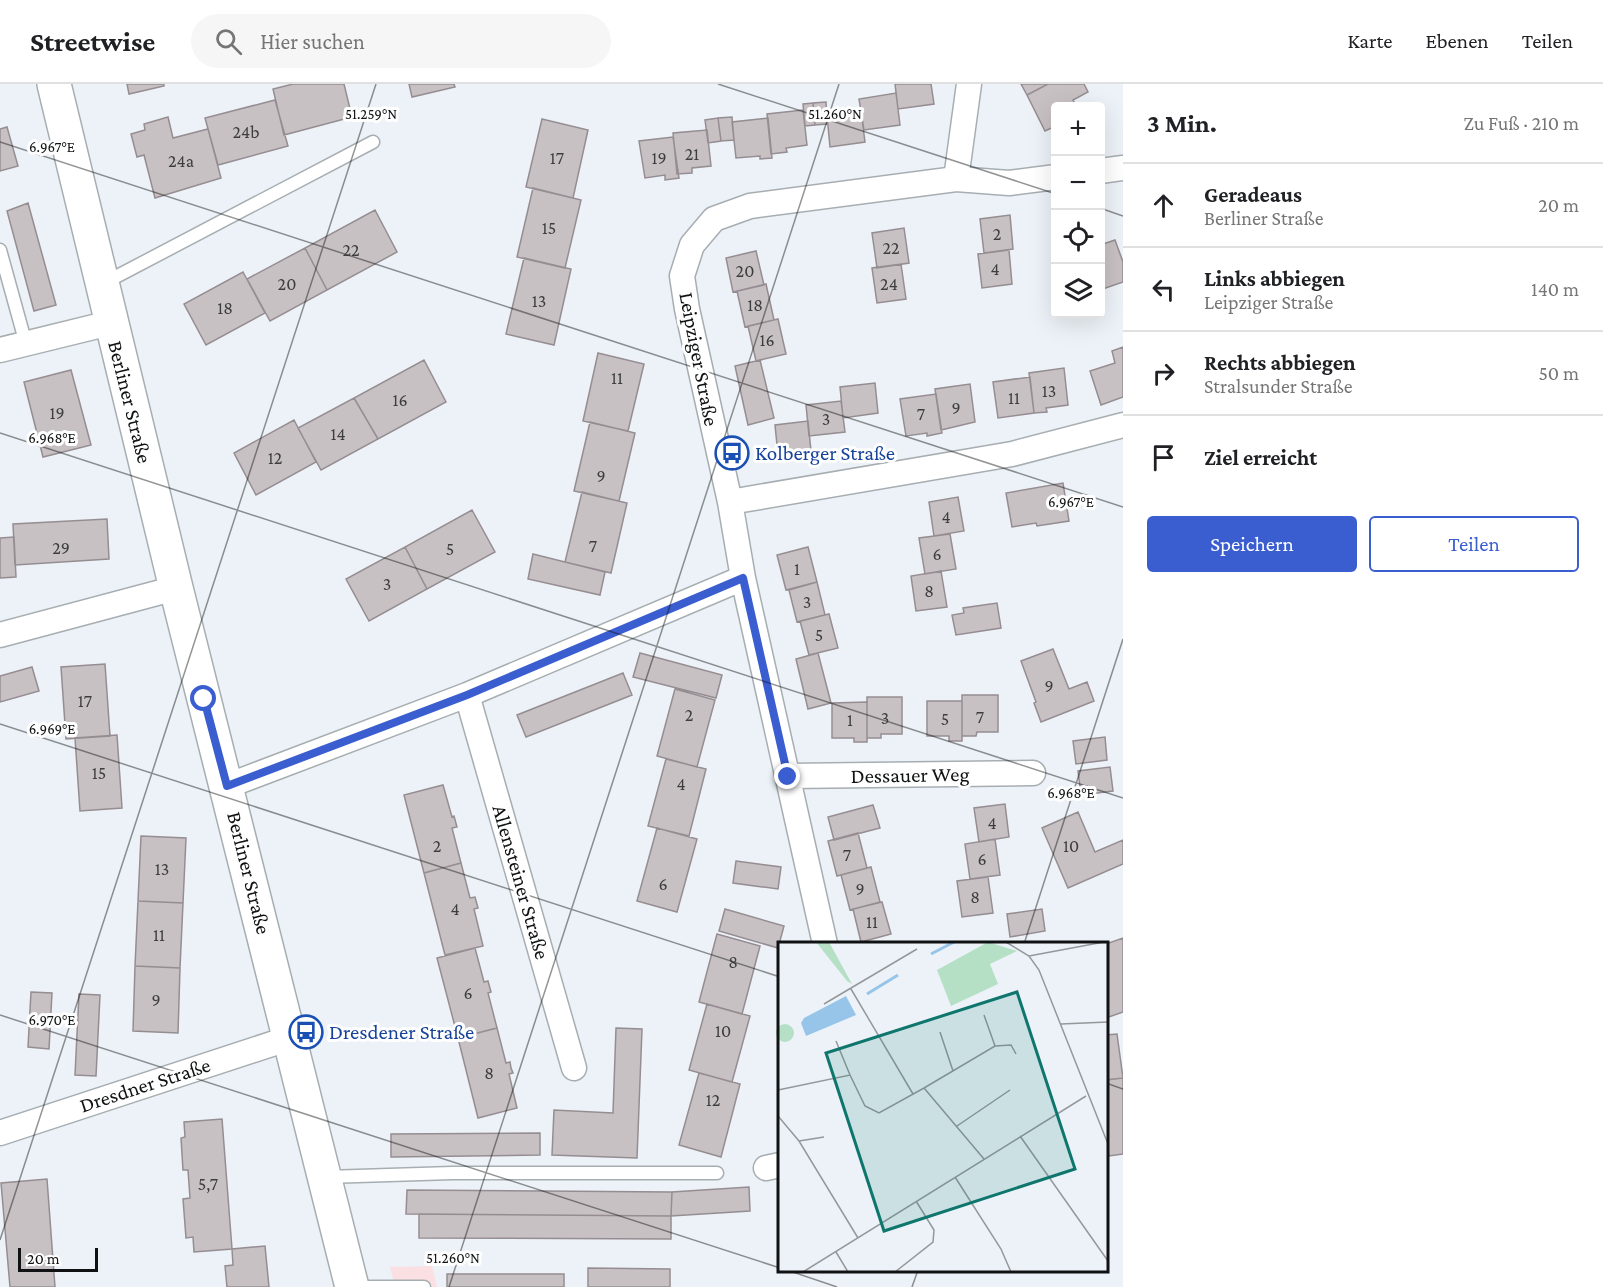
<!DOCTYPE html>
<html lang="de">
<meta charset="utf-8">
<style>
body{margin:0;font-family:"Crimson Pro",serif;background:#f6f6f6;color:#202124}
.controls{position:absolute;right:18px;top:18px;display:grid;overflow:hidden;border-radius:6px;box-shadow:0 6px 24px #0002}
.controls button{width:54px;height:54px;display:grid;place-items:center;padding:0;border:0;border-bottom:2px solid #e0e0e0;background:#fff;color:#202124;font:30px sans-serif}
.scale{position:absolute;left:18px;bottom:15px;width:80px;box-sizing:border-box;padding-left:6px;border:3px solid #0f1112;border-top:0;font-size:16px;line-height:21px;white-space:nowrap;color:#0f1112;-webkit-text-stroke:4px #fefefe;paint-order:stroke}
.stop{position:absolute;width:18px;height:18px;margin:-14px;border:4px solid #3a5dcf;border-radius:50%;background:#fff}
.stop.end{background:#3a5dcf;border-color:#fff;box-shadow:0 2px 6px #0008}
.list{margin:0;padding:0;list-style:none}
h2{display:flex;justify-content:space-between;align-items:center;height:78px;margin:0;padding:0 24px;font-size:26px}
h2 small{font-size:20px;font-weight:400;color:#757577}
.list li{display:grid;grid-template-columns:39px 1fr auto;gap:18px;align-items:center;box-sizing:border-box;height:84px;padding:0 24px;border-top:2px solid #e0e0e0}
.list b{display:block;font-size:22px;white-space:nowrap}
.list p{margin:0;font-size:20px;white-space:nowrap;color:#757577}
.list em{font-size:20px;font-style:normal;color:#757577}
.actions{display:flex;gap:12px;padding:18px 24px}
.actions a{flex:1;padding:14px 0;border:2px solid #3a5dcf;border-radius:6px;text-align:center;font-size:21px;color:#3a5dcf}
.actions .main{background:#3a5dcf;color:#fff}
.icon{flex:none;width:33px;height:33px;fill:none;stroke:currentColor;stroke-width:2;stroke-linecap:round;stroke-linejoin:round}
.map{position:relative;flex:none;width:1123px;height:1203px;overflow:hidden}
header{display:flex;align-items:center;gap:36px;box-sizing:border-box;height:84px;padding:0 30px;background:#fff;border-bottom:2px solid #e0e0e0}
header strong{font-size:28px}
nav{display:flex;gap:33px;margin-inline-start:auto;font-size:21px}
.search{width:420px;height:54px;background:#f6f6f6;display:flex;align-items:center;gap:15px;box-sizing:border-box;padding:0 21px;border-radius:33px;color:#757577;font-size:22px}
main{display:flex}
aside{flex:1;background:#fff}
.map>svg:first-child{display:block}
.commercial{fill:#fae0e3}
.building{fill:#c8c1c4;stroke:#958d91;stroke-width:1.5}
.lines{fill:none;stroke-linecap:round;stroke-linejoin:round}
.service-casing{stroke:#a7aeb2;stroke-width:15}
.minor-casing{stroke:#a7aeb2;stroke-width:27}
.secondary-casing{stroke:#a7aeb2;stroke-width:36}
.service{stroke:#fff;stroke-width:12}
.minor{stroke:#fff;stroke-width:24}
.secondary{stroke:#fff;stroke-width:33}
.route{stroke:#3a5dcf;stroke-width:8}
.ticks{fill:none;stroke:#0f1112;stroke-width:1.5;stroke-opacity:0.45}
.labels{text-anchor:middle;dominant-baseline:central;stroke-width:6;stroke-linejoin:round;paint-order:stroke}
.number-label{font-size:18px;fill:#3d3d3e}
.street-label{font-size:21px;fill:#0f1112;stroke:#fefefe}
.transit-label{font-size:21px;fill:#164399;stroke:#fefefe;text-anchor:start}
.inset-river{fill:none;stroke:#97c5e9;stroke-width:3}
.inset-road{fill:none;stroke:#94989b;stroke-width:1.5}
.view{fill:#0f766e;fill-opacity:0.15;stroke:#0f766e;stroke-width:3}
.inset-edge{fill:none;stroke:#0f1112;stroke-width:3}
.ticks-label{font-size:15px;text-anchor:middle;fill:#0f1112;stroke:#fefefe;stroke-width:6;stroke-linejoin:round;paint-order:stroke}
</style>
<header>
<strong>Streetwise</strong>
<div class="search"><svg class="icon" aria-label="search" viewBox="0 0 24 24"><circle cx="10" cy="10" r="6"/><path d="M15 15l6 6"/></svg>Hier suchen</div>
<nav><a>Karte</a><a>Ebenen</a><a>Teilen</a></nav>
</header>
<main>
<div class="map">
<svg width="1123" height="1203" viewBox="0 0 1123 1203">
<rect width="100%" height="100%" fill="#ecf2f7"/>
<path class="commercial" d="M 432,1182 L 437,1203 L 395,1203 L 390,1183 Z"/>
<path class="building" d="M 127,0 L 164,0 L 164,2 L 129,10 Z
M 293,0 L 344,0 L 352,33 L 284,51 L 273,5 Z
M 409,0 L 454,0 L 455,3 L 412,13 Z
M 895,0 L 931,0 L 934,20 L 898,25 Z
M 1021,0 L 1048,0 L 1027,11 Z
M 1048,0 L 1084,0 L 1088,8 L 1073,16 L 1076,22 L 1056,22 L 1056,42 L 1045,47 L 1027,11 Z
M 896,9 L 900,41 L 864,46 L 859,15 Z
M 275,16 L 288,62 L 218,81 L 205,34 Z
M 826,18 L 827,40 L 815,41 L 813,19 Z
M 813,19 L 815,41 L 805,42 L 803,20 Z
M 803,26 L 807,61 L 786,64 L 787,68 L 771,70 L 767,30 Z
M 861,27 L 865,58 L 830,63 L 827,32 Z
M 168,33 L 173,54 L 208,45 L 221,94 L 155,114 L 144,71 L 137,73 L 131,50 L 145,46 L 144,40 Z
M 732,33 L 734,56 L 721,57 L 718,34 Z
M 718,34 L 721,57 L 708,59 L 705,36 Z
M 768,34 L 772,74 L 760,75 L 760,72 L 736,74 L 732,38 Z
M 542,35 L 588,46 L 573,114 L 526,103 Z
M 7,43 L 18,82 L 0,87 L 0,45 Z
M 707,46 L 711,82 L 692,84 L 692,89 L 677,90 L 673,49 Z
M 673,53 L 679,94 L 665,96 L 665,91 L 645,94 L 639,57 Z
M 533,104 L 581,116 L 565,184 L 517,173 Z
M 28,119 L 56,221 L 34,227 L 7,127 Z
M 375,126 L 397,168 L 327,206 L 305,164 Z
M 1010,131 L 1013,165 L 984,169 L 980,135 Z
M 904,144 L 909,179 L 877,184 L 872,149 Z
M 1115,156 L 1123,178 L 1123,198 L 1100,206 L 1100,161 Z
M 305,164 L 327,206 L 270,237 L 247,195 Z
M 1009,166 L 1012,200 L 982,204 L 978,170 Z
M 756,167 L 764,201 L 733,208 L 726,174 Z
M 524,174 L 571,185 L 554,261 L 506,250 Z
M 901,180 L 906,215 L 877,219 L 872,184 Z
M 243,188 L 265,229 L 206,261 L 184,220 Z
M 766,200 L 774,236 L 745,243 L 737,207 Z
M 778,235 L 786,270 L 756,277 L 748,242 Z
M 1123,263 L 1123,313 L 1101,321 L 1090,287 L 1115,279 L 1112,267 Z
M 598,269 L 644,280 L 628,347 L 583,337 Z
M 424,276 L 446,318 L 378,355 L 354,314 Z
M 760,276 L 774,334 L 748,341 L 735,282 Z
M 1064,284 L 1068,321 L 1046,324 L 1047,328 L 1034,329 L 1029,289 Z
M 71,286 L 91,361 L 43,373 L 24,298 Z
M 1030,293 L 1034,329 L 998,334 L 993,298 Z
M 875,299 L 878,329 L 843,334 L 840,303 Z
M 970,300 L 975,338 L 941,346 L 935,305 Z
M 936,310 L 942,349 L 927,352 L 927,349 L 906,352 L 900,315 Z
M 354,314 L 378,355 L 321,386 L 298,344 Z
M 841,317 L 845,348 L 809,352 L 806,321 Z
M 294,336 L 316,378 L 256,411 L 234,369 Z
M 808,337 L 811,367 L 778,371 L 775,341 Z
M 590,338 L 635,349 L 619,417 L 574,407 Z
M 1063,399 L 1069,437 L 1037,442 L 1036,439 L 1012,443 L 1006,409 Z
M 582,408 L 627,419 L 611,489 L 565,478 Z
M 958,413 L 964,447 L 934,452 L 929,418 Z
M 472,426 L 495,468 L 427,505 L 405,463 Z
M 107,435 L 109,475 L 15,481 L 13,440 Z
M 950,450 L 956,485 L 925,490 L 919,454 Z
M 14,453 L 16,493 L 0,494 L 0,454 Z
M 405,463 L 427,505 L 369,537 L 346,495 Z
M 808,463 L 817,498 L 786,506 L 777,471 Z
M 533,470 L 605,488 L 600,511 L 528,495 Z
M 941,487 L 947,523 L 916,527 L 911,492 Z
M 817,498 L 825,531 L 797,538 L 789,506 Z
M 997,519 L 1001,544 L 956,551 L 952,531 L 964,529 L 963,524 Z
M 829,530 L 838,564 L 809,571 L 800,537 Z
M 1053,565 L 1069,605 L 1087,598 L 1094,617 L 1041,638 L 1034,619 L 1036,618 L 1021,577 Z
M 640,569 L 722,591 L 716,614 L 633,593 Z
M 818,569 L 831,619 L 808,625 L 796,575 Z
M 105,580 L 110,652 L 66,655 L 61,583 Z
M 32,583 L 39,607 L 0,618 L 0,592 Z
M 623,589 L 632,611 L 526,653 L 517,631 Z
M 675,605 L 715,616 L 697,683 L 657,672 Z
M 962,611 L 998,611 L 998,648 L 977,648 L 976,652 L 962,652 Z
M 867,613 L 902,613 L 902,650 L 881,650 L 881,654 L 867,654 Z
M 927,617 L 962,617 L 962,657 L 949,657 L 949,652 L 927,652 Z
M 867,618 L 867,658 L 854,658 L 854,654 L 832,654 L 832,619 Z
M 117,651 L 122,724 L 80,727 L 75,654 Z
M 1105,653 L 1107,676 L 1076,680 L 1073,657 Z
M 666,675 L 706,685 L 689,752 L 648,742 Z
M 1110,683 L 1113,707 L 1081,711 L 1078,687 Z
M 443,701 L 452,733 L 454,732 L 457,743 L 452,744 L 461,779 L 424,789 L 404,711 Z
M 1005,720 L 1009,753 L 979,758 L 974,724 Z
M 873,721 L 880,744 L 834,756 L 828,733 Z
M 1078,728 L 1095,768 L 1123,756 L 1123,780 L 1068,804 L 1042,744 Z
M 657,744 L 697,755 L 677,828 L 637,817 Z
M 858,749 L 867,784 L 837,792 L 828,757 Z
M 141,752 L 186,754 L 183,819 L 138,817 Z
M 995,755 L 1000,791 L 970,795 L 965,760 Z
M 736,777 L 781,783 L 778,805 L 733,799 Z
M 461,779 L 470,814 L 475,813 L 478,824 L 474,825 L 483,862 L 445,871 L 424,789 Z
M 871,783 L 880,818 L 850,826 L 841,791 Z
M 988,793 L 993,829 L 962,833 L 957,797 Z
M 138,817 L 183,819 L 180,884 L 135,882 Z
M 882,818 L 891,850 L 861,858 L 853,825 Z
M 725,825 L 784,842 L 778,864 L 719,847 Z
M 1042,825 L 1045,847 L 1010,853 L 1007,830 Z
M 717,850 L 760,862 L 742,930 L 699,918 Z
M 1123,854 L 1123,928 L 1106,934 L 1106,860 Z
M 475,864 L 484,898 L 488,897 L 491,908 L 488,909 L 497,944 L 458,954 L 437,874 Z
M 135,882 L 180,884 L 178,949 L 133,947 Z
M 31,908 L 52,909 L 49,965 L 28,963 Z
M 79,910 L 100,911 L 96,992 L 75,991 Z
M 707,920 L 750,932 L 732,998 L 689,986 Z
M 497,944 L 506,979 L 510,978 L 511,984 L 513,989 L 509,990 L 517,1024 L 478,1034 L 458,954 Z
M 616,944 L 642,945 L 637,1074 L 552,1071 L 554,1026 L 613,1029 Z
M 1117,950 L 1123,994 L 1106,996 L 1106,951 Z
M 699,989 L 740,1000 L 721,1073 L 679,1061 Z
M 1123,994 L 1123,1070 L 1109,1072 L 1106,1059 L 1106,996 Z
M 222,1035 L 232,1165 L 194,1168 L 193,1153 L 186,1154 L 183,1115 L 190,1114 L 188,1086 L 183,1086 L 181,1054 L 185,1053 L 184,1038 Z
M 540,1049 L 540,1071 L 391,1073 L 391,1050 Z
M 47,1095 L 55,1203 L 10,1203 L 1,1099 Z
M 749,1103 L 750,1127 L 671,1132 L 672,1108 Z
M 407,1106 L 672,1108 L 671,1132 L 406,1130 Z
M 419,1130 L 671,1132 L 671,1155 L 419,1154 Z
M 265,1162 L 269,1203 L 227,1203 L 225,1182 L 233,1181 L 232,1165 Z
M 588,1184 L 670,1185 L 670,1203 L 588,1203 Z
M 447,1190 L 564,1190 L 564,1203 L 447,1203 Z"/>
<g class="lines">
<defs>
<path id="service" d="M 0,166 L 26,260
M 104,199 L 373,58
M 326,1093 L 452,1089 L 717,1089
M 365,1203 L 424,1203"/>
<path id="minor" d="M 1100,87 L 1123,84
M 956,95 L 1009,99 L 1056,93
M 0,266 L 110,239
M 730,418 L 1012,370 L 1123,341
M 743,494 L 825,860
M 0,551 L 176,504
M 467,611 L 574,984
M 788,692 L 1033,689
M 227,702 L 467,611 L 743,494 L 730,418 L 687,225 L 682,192 L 692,161 L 714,135 L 750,122 L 956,95 L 969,0
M 0,1049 L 290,954
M 766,1084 L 780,1081"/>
<path id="secondary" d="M 54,0 L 176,504 L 352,1203"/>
</defs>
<use href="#service" class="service-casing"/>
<use href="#minor" class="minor-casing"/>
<use href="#secondary" class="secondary-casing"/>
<use href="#service" class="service"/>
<use href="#minor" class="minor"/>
<use href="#secondary" class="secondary"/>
</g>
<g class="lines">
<path class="route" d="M 204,615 L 227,702 L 467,611 L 743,494 L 788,693"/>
</g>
<path class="ticks" d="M 718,0 L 1056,110M 0,58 L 1123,423M 1100,124 L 1123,132M 0,349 L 1123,714M 0,640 L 780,893M 1024,860 L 1123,555M 0,931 L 780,1184M 1106,999 L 1123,1005M 0,1156 L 376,0M 787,1186 L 837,1203M 449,1203 L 839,0M 912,1203 L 918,1186"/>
<defs>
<symbol id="bus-ring" viewBox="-11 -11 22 22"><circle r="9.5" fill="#fefefe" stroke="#1a4fb4" stroke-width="1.5"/><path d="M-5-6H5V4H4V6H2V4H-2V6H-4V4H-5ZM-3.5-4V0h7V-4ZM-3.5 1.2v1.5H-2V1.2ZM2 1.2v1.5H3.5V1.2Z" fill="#1a4fb4"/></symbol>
</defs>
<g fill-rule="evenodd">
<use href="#bus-ring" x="713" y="350" width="38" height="38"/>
<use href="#bus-ring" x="287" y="929" width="38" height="38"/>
</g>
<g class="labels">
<g class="number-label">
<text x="246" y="48">24b</text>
<text x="692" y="70">21</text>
<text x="557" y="74">17</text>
<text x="659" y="74">19</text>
<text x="181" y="77">24a</text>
<text x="549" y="144">15</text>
<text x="997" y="150">2</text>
<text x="891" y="164">22</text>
<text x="351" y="166">22</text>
<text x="995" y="185">4</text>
<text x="745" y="187">20</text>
<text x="287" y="200">20</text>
<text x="889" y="200">24</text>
<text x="539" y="217">13</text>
<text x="755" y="221">18</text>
<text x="225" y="224">18</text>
<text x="767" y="256">16</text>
<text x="617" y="294">11</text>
<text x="1049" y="307">13</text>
<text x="1014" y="314">11</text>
<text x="400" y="316">16</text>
<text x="956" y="324">9</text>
<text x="57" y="329">19</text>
<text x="921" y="330">7</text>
<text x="826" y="335">3</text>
<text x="338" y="350">14</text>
<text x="275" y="374">12</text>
<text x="601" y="392">9</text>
<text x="946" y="433">4</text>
<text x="593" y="462">7</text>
<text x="61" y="464">29</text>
<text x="450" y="465">5</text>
<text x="937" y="470">6</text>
<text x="797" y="485">1</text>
<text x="387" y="500">3</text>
<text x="929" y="507">8</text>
<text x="807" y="518">3</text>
<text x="819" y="551">5</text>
<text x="1049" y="602">9</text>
<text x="85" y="617">17</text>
<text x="689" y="631">2</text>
<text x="980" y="633">7</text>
<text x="885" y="634">3</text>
<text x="945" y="635">5</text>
<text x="850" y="636">1</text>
<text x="99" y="689">15</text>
<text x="681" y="700">4</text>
<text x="992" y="739">4</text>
<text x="437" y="762">2</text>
<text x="1071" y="762">10</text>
<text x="847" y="771">7</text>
<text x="982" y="775">6</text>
<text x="162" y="785">13</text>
<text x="663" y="800">6</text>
<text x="860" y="805">9</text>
<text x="975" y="813">8</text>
<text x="455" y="825">4</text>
<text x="872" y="838">11</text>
<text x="159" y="851">11</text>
<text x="733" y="878">8</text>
<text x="468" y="909">6</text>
<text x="156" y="916">9</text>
<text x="723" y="947">10</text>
<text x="489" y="989">8</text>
<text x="713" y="1016">12</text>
<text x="208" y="1100">5,7</text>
</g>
<g class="street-label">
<text transform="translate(699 275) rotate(79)">Leipziger Straße</text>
<text transform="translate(130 318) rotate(76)">Berliner Straße</text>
<text transform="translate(910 691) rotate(-1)">Dessauer Weg</text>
<text transform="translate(249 789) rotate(76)">Berliner Straße</text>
<text transform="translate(521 798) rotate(74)">Allensteiner Straße</text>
<text transform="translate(145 1001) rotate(-18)">Dresdner Straße</text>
</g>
<g class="transit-label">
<text x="755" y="369">Kolberger Straße</text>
<text x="329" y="948">Dresdener Straße</text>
</g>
</g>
<g transform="translate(778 858)">
<rect width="330" height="330" fill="#ecf2f7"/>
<path d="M 38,0 L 51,0 L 74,42 L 69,39 ZM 210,0 L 239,9 L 212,22 L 220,42 L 173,64 L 159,28 ZM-2 91a9 9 0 1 1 18 0a9 9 0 1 1-18 0Z" fill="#b5e0c5"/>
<path d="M 68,54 L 78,73 L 28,94 L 23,81 L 26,76 Z" fill="#97c5e9"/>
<path class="inset-river" d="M 153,12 L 176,0M 89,52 L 120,33"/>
<path class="inset-road" d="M 228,0 L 251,14 L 261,28 L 330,202M 251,14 L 326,0M 73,47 L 135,152M 46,62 L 139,7M 206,73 L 217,104M 283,82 L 330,80M 162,90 L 175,129M 58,99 L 72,133M 146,146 L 217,104 L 233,103 L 238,112M 0,148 L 72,133 L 87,164 L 101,171 L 146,146 L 206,217M 0,174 L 21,199 L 80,296M 179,184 L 232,148M 242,194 L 330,319M 21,199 L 46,195M 177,235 L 223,307 L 233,330M 58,310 L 70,330M 25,330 L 308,154M 117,330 L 155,300 L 156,288 L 138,259"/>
<path class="view" d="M 239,50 L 297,227 L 106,289 L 48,111 Z"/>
<rect width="330" height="330" class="inset-edge"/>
</g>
<g class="ticks-label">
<text x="371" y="35">51.259°N</text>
<text x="835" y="35">51.260°N</text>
<text x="52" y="68">6.967°E</text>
<text x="52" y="359">6.968°E</text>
<text x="1071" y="423">6.967°E</text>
<text x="52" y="650">6.969°E</text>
<text x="1071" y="714">6.968°E</text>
<text x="52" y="941">6.970°E</text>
<text x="453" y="1179">51.260°N</text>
</g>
</svg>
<div class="controls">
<button>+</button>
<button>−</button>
<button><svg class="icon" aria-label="locate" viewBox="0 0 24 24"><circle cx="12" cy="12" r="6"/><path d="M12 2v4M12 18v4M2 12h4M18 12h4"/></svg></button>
<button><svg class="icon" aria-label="layers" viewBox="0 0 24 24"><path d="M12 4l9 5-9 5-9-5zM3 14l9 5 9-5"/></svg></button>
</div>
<div class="scale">20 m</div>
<div class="stop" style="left:204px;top:615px"></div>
<div class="stop end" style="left:788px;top:693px"></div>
</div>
<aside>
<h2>3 Min.<small>Zu Fuß · 210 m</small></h2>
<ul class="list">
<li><svg class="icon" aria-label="ahead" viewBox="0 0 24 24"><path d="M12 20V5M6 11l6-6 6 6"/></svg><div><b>Geradeaus</b><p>Berliner Straße</p></div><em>20 m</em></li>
<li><svg class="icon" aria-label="left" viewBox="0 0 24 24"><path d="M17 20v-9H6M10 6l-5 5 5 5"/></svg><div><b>Links abbiegen</b><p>Leipziger Straße</p></div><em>140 m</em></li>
<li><svg class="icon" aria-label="right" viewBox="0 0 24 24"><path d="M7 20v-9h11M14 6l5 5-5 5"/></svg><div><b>Rechts abbiegen</b><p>Stralsunder Straße</p></div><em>50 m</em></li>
<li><svg class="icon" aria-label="arrive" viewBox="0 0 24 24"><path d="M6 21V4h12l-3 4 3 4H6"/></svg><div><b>Ziel erreicht</b></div></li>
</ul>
<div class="actions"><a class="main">Speichern</a><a>Teilen</a></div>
</aside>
</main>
